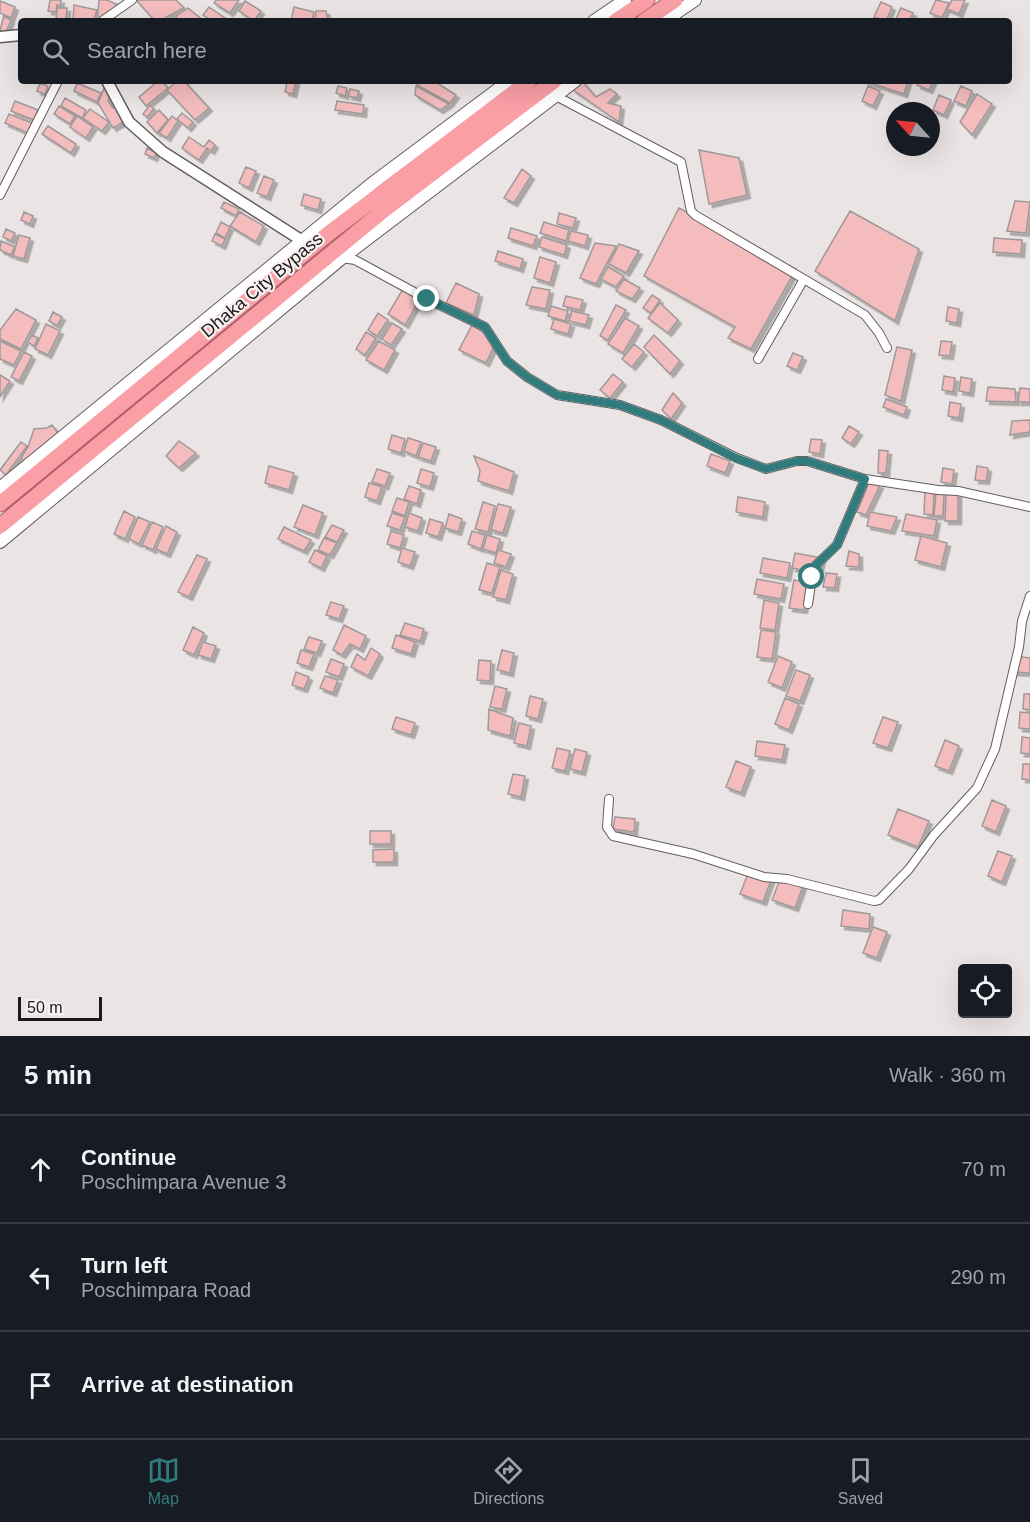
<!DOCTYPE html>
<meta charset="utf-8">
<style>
body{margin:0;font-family:Arial,sans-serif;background:#242831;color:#f1f3f6}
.controls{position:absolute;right:18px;bottom:18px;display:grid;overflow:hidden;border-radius:6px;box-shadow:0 6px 24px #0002}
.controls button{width:54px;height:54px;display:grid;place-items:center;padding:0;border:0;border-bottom:2px solid #363941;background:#171b24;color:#f1f3f6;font:30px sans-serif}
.compass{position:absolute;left:886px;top:102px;width:54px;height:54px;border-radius:50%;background:#171b24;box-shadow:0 6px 24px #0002;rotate:297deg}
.scale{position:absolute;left:18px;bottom:15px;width:84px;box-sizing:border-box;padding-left:6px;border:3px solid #1c1919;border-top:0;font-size:16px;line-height:21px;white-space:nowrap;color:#1c1919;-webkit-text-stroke:4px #f9f1f1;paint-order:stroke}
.stop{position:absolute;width:18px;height:18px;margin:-14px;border:4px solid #327b7c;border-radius:50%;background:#fff}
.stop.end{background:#327b7c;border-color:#fff;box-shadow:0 2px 6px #0008}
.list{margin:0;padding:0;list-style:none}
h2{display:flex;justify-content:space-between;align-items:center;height:78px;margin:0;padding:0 24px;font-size:26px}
h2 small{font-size:20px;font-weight:400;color:#9ea1a6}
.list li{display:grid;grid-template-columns:39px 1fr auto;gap:18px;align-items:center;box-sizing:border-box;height:108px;padding:0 24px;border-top:2px solid #363941}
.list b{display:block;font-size:22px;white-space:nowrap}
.list p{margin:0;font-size:20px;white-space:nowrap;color:#9ea1a6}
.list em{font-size:20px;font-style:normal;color:#9ea1a6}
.icon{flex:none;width:33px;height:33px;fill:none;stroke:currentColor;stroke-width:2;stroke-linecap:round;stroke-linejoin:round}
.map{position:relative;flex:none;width:1030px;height:1036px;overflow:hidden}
.search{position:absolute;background:#171b24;box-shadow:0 6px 24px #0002;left:18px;right:18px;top:18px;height:66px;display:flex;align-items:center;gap:15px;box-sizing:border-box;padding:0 21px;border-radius:6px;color:#9ea1a6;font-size:22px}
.sheet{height:402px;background:#171b24}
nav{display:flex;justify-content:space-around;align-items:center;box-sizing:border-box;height:84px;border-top:2px solid #363941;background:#171b24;font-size:16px;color:#9ea1a6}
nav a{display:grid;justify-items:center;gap:3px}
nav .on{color:#327b7c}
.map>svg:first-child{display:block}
.building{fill:#f5bcbe;stroke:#a09999;stroke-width:1.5;filter:url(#shadow)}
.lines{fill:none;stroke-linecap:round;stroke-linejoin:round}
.minor-casing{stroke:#645d5e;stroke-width:10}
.tertiary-casing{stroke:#645d5e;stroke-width:13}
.secondary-casing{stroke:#645d5e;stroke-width:14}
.trunk-casing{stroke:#ac6066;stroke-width:17}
.minor{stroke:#fff;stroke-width:8}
.tertiary{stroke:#fff;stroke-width:10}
.secondary{stroke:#fff;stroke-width:12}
.trunk{stroke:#fa9fa6;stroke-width:15}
.route{stroke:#327b7c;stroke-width:8}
.labels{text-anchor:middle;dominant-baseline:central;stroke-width:4.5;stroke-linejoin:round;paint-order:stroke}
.street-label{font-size:18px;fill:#1c1919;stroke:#f9f1f1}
</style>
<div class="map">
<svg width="1030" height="1036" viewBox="0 0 1030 1036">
<defs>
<filter id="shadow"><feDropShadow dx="3.5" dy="3.5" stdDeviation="0" flood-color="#0004"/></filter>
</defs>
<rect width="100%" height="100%" fill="#ebe4e4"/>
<path class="building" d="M 50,0 L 61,0 L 60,6 L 57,5 L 56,12 L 48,11 Z
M 99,0 L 107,0 L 118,5 L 97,21 Z
M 139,0 L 176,0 L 184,8 L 159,21 L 155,21 L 137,1 Z
M 216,0 L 239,0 L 230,13 L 214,3 Z
M 936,0 L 949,3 L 942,18 L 930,13 Z
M 952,0 L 965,0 L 959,14 L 947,9 Z
M 0,1 L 15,7 L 11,18 L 0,13 Z
M 245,1 L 261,11 L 254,21 L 239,11 Z
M 881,2 L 892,7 L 886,21 L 874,17 Z
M 74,5 L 97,10 L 94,20 L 73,21 Z
M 209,7 L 225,18 L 223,21 L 212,21 L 203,15 Z
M 294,7 L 314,12 L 312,21 L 291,21 Z
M 57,8 L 67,8 L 66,21 L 56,21 Z
M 188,8 L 204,21 L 179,21 L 176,16 Z
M 901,8 L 913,13 L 909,21 L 895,21 Z
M 316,11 L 326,11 L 328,21 L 315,21 Z
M 4,16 L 11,20 L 6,32 L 0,30 Z
M 107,81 L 113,86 L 108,101 L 113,108 L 121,103 L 130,118 L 113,128 L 98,103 Z
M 158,81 L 162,81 L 168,88 L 146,106 L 139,97 Z
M 177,81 L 184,81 L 209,108 L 195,120 L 167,90 Z
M 287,81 L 296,81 L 293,94 L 285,92 Z
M 422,81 L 434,81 L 456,95 L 450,103 L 417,85 Z
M 582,81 L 596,97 L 610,89 L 617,94 L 608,103 L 621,106 L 619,122 L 573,90 Z
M 864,81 L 908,81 L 904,94 Z
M 919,81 L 933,81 L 929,90 L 917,85 Z
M 40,83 L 48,86 L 45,94 L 37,91 Z
M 77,83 L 101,93 L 97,102 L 74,91 Z
M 338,86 L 347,88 L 345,96 L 336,93 Z
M 416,86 L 449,104 L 440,110 L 415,95 Z
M 868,86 L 880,91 L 873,106 L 862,101 Z
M 961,86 L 972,91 L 966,106 L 954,101 Z
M 350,89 L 359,91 L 357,98 L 348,96 Z
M 977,94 L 992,104 L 972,135 L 960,122 Z
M 939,95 L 951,100 L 944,115 L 933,110 Z
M 65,98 L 86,110 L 82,118 L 61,106 Z
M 15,101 L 38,110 L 34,120 L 11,111 Z
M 337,101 L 364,105 L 363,114 L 335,110 Z
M 150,105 L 154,109 L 147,117 L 143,114 Z
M 59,106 L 75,116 L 70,124 L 54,114 Z
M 90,109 L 109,122 L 102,131 L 83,118 Z
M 159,110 L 168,120 L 157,133 L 147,122 Z
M 182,113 L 193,122 L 188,128 L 177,119 Z
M 9,114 L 32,123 L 28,133 L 5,123 Z
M 77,116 L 93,127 L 86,138 L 70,127 Z
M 172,116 L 178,121 L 167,138 L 159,133 Z
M 48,126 L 76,144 L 71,153 L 42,134 Z
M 189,137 L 204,147 L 209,140 L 215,145 L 211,151 L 207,148 L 199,160 L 182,148 Z
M 147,148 L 156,153 L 154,158 L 145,154 Z
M 699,150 L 739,158 L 747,195 L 709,204 Z
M 246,167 L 256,171 L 249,188 L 239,183 Z
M 522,169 L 531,176 L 514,203 L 504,198 Z
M 264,176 L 274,180 L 267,197 L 257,193 Z
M 304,194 L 321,199 L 318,210 L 301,205 Z
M 1015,201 L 1030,202 L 1026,233 L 1007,231 Z
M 224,202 L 239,209 L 236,216 L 221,208 Z
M 679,208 L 796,269 L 751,349 L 728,338 L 735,327 L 644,276 Z
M 850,211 L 919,249 L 895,321 L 815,271 Z
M 24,212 L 33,216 L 30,224 L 21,220 Z
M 240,212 L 264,226 L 256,242 L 230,226 Z
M 559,213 L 576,218 L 573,228 L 557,224 Z
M 221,222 L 230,227 L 225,238 L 216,233 Z
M 544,222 L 569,230 L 566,241 L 540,233 Z
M 511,228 L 537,236 L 533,246 L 508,238 Z
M 6,229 L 15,233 L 11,241 L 3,237 Z
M 571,231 L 588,235 L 585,246 L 568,241 Z
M 215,234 L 225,239 L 222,246 L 212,241 Z
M 19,235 L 30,238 L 24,259 L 13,256 Z
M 542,237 L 567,245 L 564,255 L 539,247 Z
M 994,238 L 1022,240 L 1021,254 L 993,252 Z
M 1,241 L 15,247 L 11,255 L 0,250 Z
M 595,243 L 616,246 L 596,284 L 580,278 Z
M 619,244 L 639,251 L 626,273 L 609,264 Z
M 498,251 L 523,259 L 520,269 L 495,261 Z
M 540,257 L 556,262 L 550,283 L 534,278 Z
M 608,267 L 624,276 L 616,287 L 601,279 Z
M 624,279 L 640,288 L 632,299 L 616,291 Z
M 456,283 L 479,294 L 474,315 L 446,303 Z
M 532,287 L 550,290 L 546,309 L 526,305 Z
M 403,289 L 419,300 L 405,325 L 388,314 Z
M 652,295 L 660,300 L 651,313 L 643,308 Z
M 566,296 L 583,300 L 580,310 L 563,306 Z
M 660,303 L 678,320 L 668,333 L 648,318 Z
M 616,305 L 626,310 L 608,340 L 600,336 Z
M 551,306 L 568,311 L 565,321 L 548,316 Z
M 948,307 L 959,309 L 957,323 L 946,321 Z
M 16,309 L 36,320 L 21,349 L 0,339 L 0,330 Z
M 572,311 L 589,315 L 586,325 L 569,321 Z
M 53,312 L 62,317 L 57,326 L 49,321 Z
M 378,313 L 388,320 L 377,336 L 368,330 Z
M 625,318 L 639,326 L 623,353 L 608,344 Z
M 554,319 L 571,324 L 568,334 L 551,329 Z
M 392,323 L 402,329 L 391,345 L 382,339 Z
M 46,324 L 60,331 L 48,355 L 35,349 Z
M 472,325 L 485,333 L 493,348 L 486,363 L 459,350 Z
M 366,332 L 376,338 L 365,355 L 356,349 Z
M 32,335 L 38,338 L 34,346 L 28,342 Z
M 654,335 L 680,361 L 670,374 L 644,347 Z
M 0,341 L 21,351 L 14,365 L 0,359 Z
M 379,341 L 395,350 L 384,370 L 366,360 Z
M 941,341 L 952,342 L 950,356 L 939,355 Z
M 634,344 L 644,352 L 632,367 L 622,359 Z
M 897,347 L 912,350 L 901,401 L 885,395 Z
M 24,352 L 32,356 L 19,381 L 11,377 Z
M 793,353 L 803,357 L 797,370 L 787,366 Z
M 613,374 L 623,382 L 610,398 L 600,390 Z
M 0,375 L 10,381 L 0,397 Z
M 944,376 L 955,378 L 953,392 L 942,390 Z
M 961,377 L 972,379 L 970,393 L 959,391 Z
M 988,387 L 1015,389 L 1016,402 L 986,401 Z
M 1020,388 L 1030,389 L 1030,402 L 1018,402 Z
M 673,393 L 682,403 L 671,419 L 662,410 Z
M 886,399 L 907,407 L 904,415 L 883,407 Z
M 950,402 L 961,404 L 959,418 L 948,416 Z
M 1030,420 L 1030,432 L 1010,435 L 1012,421 Z
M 52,425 L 58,433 L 24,462 L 21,458 L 28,447 L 34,429 L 47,428 Z
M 849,426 L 859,432 L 851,444 L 842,438 Z
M 392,435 L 405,439 L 401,453 L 388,449 Z
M 408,438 L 421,442 L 416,456 L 404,451 Z
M 811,439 L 822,440 L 820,454 L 809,452 Z
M 179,441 L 196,453 L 179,468 L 166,456 Z
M 21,442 L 27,446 L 6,475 L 0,470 Z
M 423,443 L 436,447 L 431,461 L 418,457 Z
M 879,450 L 888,451 L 886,473 L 878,473 Z
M 711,454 L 730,461 L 725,473 L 707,466 Z
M 474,456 L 514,472 L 509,491 L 478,481 L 480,471 Z
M 269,466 L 294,473 L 289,490 L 265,483 Z
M 977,466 L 988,468 L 986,481 L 975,480 Z
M 943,468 L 954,470 L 952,484 L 941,482 Z
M 377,469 L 390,473 L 385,486 L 372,482 Z
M 421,469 L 434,473 L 430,487 L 417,483 Z
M 869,482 L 880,485 L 866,515 L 857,512 Z
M 369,483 L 382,487 L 377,501 L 365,497 Z
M 409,486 L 421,490 L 417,504 L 404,499 Z
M 925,492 L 934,492 L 933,515 L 924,514 Z
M 936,493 L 944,494 L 943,516 L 934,516 Z
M 946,494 L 958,494 L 958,521 L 945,521 Z
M 738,497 L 765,502 L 763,517 L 736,512 Z
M 397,498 L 409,502 L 405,516 L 392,511 Z
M 483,502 L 495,506 L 488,532 L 475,529 Z
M 498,504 L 511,507 L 503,533 L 491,530 Z
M 303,505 L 323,513 L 315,535 L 294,527 Z
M 124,511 L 135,517 L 125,539 L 114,534 Z
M 870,512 L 897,517 L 891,531 L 867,526 Z
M 392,513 L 405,517 L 400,530 L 387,526 Z
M 409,513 L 422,518 L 418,531 L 405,527 Z
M 449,514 L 462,519 L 458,532 L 445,528 Z
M 906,514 L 937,520 L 934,536 L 902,531 Z
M 138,517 L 150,522 L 139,544 L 129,539 Z
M 430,519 L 443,523 L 438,537 L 426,533 Z
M 152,522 L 163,527 L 153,550 L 142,545 Z
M 332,525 L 344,530 L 337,542 L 325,537 Z
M 166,526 L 177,532 L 167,554 L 156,549 Z
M 284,527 L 311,540 L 304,551 L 278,539 Z
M 391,531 L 404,535 L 400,548 L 387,544 Z
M 472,531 L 485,535 L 481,549 L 468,544 Z
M 487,535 L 500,539 L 496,553 L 483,549 Z
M 921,536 L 947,543 L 941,567 L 915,560 Z
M 324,538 L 337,543 L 330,555 L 318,550 Z
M 402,548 L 415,552 L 410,566 L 398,562 Z
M 315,550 L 327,556 L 321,568 L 309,562 Z
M 498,550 L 511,554 L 506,567 L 494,563 Z
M 849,551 L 859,554 L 859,567 L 846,566 Z
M 795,553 L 822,558 L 819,573 L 792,568 Z
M 197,555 L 207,559 L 189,597 L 178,592 Z
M 763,558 L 790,563 L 787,578 L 760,573 Z
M 487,563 L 500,567 L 492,593 L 479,590 Z
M 501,570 L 513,574 L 506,600 L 493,597 Z
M 826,573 L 837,574 L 835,588 L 823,587 Z
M 757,579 L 784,584 L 781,599 L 754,594 Z
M 794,580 L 809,583 L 804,610 L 789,608 Z
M 764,600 L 779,603 L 775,630 L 760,628 Z
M 331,602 L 344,606 L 339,619 L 326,615 Z
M 405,623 L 424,629 L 420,641 L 400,635 Z
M 344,625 L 366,636 L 360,649 L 350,644 L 342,655 L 333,650 Z
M 193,627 L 204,633 L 194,655 L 183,650 Z
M 761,630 L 776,632 L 772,659 L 757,657 Z
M 396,635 L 415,642 L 411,654 L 392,648 Z
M 309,637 L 322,641 L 317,653 L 304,649 Z
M 203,642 L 216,646 L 211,659 L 198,655 Z
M 371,648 L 380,654 L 368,676 L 351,667 L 357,654 L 365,660 Z
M 301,650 L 314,654 L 309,667 L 297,663 Z
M 502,650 L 514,653 L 510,673 L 497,670 Z
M 778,656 L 792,662 L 782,688 L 768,682 Z
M 1014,656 L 1030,658 L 1030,673 L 1013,672 Z
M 331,659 L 344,664 L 339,677 L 326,672 Z
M 479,660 L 491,661 L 490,681 L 477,680 Z
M 796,670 L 810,675 L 800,701 L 786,696 Z
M 296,672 L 309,677 L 304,689 L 292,685 Z
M 325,676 L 338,680 L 333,693 L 320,688 Z
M 495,686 L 507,689 L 502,709 L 490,707 Z
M 1024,694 L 1030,694 L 1030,710 L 1023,709 Z
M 530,696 L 543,699 L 538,719 L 526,716 Z
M 785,698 L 799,704 L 789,730 L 775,724 Z
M 489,709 L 513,718 L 510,736 L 488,730 Z
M 1020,712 L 1030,713 L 1030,729 L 1019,728 Z
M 396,717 L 415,723 L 411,735 L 392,729 Z
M 883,717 L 898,722 L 888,748 L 873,743 Z
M 519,723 L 531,726 L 527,746 L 514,743 Z
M 1022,737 L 1030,738 L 1030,754 L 1021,753 Z
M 945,740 L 959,746 L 949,771 L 935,766 Z
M 757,741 L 785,745 L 782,760 L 755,756 Z
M 557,748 L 570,751 L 565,771 L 552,768 Z
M 575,749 L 587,752 L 582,772 L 570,769 Z
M 736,761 L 751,767 L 741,793 L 726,787 Z
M 1023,764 L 1030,764 L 1030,780 L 1022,779 Z
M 513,774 L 525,776 L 521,797 L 508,794 Z
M 992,800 L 1006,806 L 996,832 L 982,826 Z
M 898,809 L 929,821 L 918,847 L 888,835 Z
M 615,817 L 635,819 L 634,832 L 613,829 Z
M 370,831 L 391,831 L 391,844 L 370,844 Z
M 394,849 L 394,862 L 373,862 L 373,850 Z
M 998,851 L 1012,856 L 1002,882 L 988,876 Z
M 749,871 L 771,880 L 763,902 L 740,894 Z
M 781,877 L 803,886 L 795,908 L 772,900 Z
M 843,910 L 870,914 L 869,929 L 841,926 Z
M 873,927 L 887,932 L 877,958 L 863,953 Z"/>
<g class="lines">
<defs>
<path id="minor" d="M 102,21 L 132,0
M 554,95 L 681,162 L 691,211 L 695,215 L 865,315 L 879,333 L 887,348
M 0,195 L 58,81
M 342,258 L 355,260 L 427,299 L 485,327 L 507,361 L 527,377 L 557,395 L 620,405 L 661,420 L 737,458 L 766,469 L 797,461 L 807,461 L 865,479 L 938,490 L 958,491 L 1030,507
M 758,359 L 804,279
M 808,604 L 813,571 L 816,565 L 837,545 L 865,479
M 609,799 L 607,827 L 613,836 L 693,854 L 764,877 L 787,879 L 874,901 L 879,900 L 909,869 L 934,835 L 977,788 L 995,749 L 1019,647 L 1022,621 L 1030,596"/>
<path id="tertiary" d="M 0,37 L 21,35
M 107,81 L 129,122 L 163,152 L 301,240"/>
<path id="secondary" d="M 594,21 L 625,0
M 664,21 L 695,0
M 0,488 L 374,182 L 509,81
M 0,542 L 342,258 L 575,81"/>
<path id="trunk" d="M 616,21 L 647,0
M 644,21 L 675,0
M 0,504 L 328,234 L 529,81
M 0,526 L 384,210 L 554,81"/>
</defs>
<use href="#minor" class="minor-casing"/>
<use href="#tertiary" class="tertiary-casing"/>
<use href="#secondary" class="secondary-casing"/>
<use href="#trunk" class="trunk-casing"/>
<use href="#minor" class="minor"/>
<use href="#tertiary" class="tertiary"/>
<use href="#secondary" class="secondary"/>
<use href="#trunk" class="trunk"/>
</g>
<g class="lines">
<path class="route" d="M 427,299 L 485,327 L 507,361 L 527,377 L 557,395 L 620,405 L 661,420 L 736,458 L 766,469 L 797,461 L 807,461 L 865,479 L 837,545 L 816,565 L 812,577"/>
</g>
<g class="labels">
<g class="street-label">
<text transform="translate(262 285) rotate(-40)">Dhaka City Bypass</text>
</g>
</g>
</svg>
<div class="controls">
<button><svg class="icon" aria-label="locate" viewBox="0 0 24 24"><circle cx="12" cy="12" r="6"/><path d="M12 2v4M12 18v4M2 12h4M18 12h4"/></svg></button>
</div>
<svg class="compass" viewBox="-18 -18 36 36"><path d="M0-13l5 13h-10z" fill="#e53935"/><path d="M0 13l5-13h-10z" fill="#9ea1a6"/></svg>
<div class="scale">50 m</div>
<div class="stop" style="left:812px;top:577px"></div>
<div class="stop end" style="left:427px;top:299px"></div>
<div class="search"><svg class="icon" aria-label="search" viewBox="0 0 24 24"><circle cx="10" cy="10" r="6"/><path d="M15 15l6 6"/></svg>Search here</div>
</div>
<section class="sheet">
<h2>5 min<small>Walk · 360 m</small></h2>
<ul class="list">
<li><svg class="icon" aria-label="ahead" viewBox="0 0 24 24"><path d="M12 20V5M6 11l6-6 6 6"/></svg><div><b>Continue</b><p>Poschimpara Avenue 3</p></div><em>70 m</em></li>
<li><svg class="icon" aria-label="left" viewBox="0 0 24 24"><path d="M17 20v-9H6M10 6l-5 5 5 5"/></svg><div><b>Turn left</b><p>Poschimpara Road</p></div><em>290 m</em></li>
<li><svg class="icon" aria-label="arrive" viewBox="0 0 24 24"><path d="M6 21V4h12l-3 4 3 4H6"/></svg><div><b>Arrive at destination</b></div></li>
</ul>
</section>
<nav>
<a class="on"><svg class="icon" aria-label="map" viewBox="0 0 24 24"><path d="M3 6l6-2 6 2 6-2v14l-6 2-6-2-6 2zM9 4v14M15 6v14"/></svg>Map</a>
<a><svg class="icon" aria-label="directions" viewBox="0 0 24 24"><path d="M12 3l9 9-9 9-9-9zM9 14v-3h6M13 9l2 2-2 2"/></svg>Directions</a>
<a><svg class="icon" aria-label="saved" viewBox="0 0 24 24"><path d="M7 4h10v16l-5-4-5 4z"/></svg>Saved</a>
</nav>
